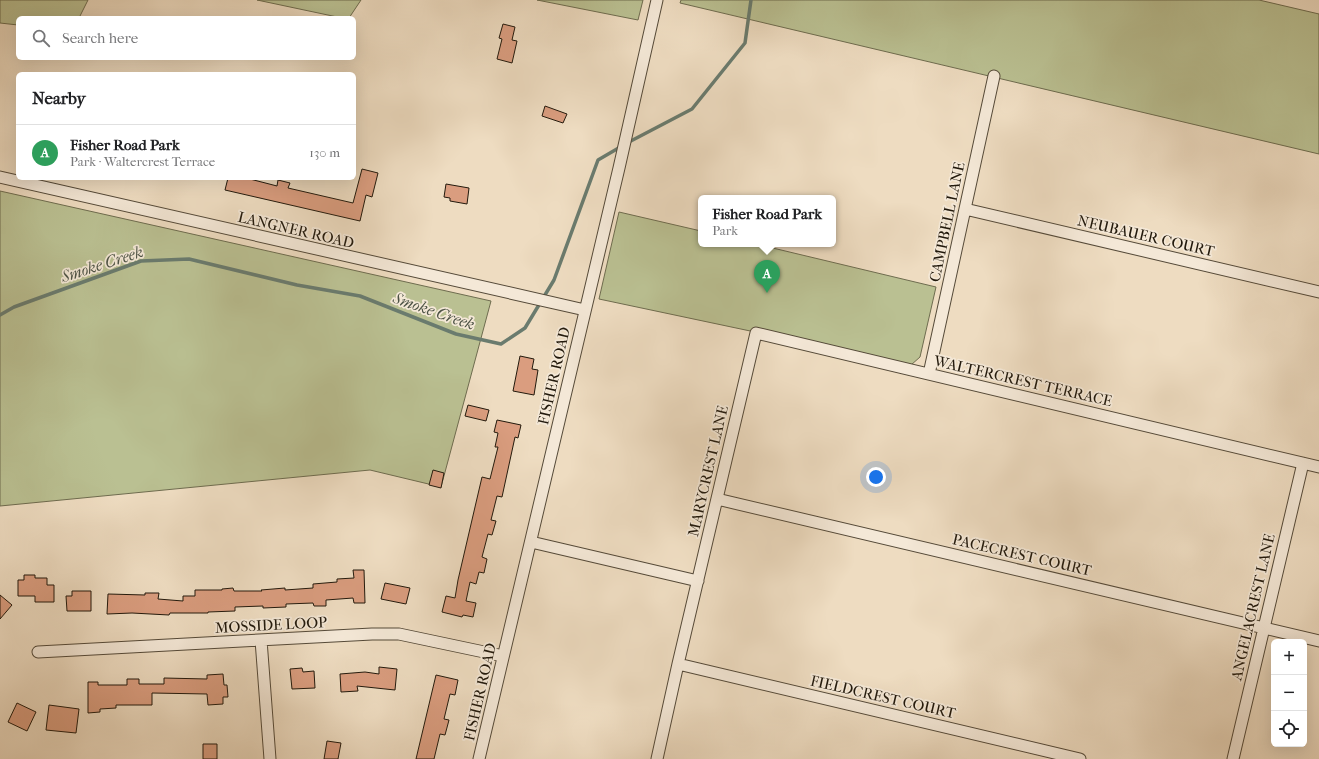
<!DOCTYPE html>
<meta charset="utf-8">
<style>
body{margin:0;font-family:"IM FELL French Canon",serif;background:#f2f2f2;color:#202124}
.controls{position:absolute;right:12px;bottom:12px;display:grid;overflow:hidden;border-radius:6px;box-shadow:0 4px 16px #0002}
.controls button{width:36px;height:36px;display:grid;place-items:center;padding:0;border:0;border-bottom:1px solid #e0e0e0;background:#fff;color:#202124;font:20px sans-serif}
.you{position:absolute;left:876px;top:477px;width:14px;height:14px;margin:-10px;border:3px solid #fff;border-radius:50%;background:#1a73e8;box-shadow:0 0 0 6px #1a73e833}
.badge{display:grid;place-items:center;width:26px;height:26px;border-radius:50%;background:#ea580c;color:#fff;font-size:13px;font-weight:700}
.pin{position:absolute;translate:-50% -33px;filter:drop-shadow(0 1px 2px #0008)}
.pin::after{content:'';position:absolute;top:21px;width:14px;height:12px;background:inherit;clip-path:polygon(0 0,100% 0,50% 100%)}
.popup{position:absolute;left:698px;top:195px;width:138px;height:52px;box-sizing:border-box;display:grid;place-content:center;border-radius:6px;background:#fff;filter:drop-shadow(0 1px 3px #0005);font-size:13px;white-space:nowrap;color:#757577}
.popup b{font-size:15px;color:#202124}
.popup::after{content:'';position:absolute;left:50%;top:100%;margin-left:-8px;border:8px solid transparent;border-top-color:#fff}
.list{margin:0;padding:0;list-style:none}
h2{display:flex;justify-content:space-between;align-items:center;height:52px;margin:0;padding:0 16px;font-size:17px}
h2 small{font-size:13px;font-weight:400;color:#757577}
.list li{display:grid;grid-template-columns:26px 1fr auto;gap:12px;align-items:center;box-sizing:border-box;height:56px;padding:0 16px;border-top:1px solid #e0e0e0}
.list b{display:block;font-size:15px;white-space:nowrap}
.list p{margin:0;font-size:13px;white-space:nowrap;color:#757577}
.list em{font-size:13px;font-style:normal;color:#757577}
.icon{flex:none;width:22px;height:22px;fill:none;stroke:currentColor;stroke-width:2;stroke-linecap:round;stroke-linejoin:round}
.map{position:relative;flex:none;width:1319px;height:759px;overflow:hidden}
.search{position:absolute;background:#fff;box-shadow:0 4px 16px #0002;left:16px;top:16px;width:340px;height:44px;display:flex;align-items:center;gap:10px;box-sizing:border-box;padding:0 14px;border-radius:6px;color:#757577;font-size:15px}
.panel{position:absolute;background:#fff;box-shadow:0 4px 16px #0002;left:16px;top:72px;width:340px;height:108px;border-radius:6px}
.map>svg:first-child{display:block}
.green{fill:#bac092;stroke:#6e6c4f}
.lines{fill:none;stroke-linecap:round;stroke-linejoin:round}
.stream{stroke:#6a7b6e;stroke-width:3.5}
.building{fill:#da9d7f;stroke:#22190c}
.minor-casing{stroke:#554a39;stroke-width:13}
.minor{stroke:#f4e8d7;stroke-width:11}
.labels{text-anchor:middle;dominant-baseline:central;stroke-width:3.5;stroke-linejoin:round;paint-order:stroke}
.street-label{font-size:15px;fill:#22190c;stroke:#f4e8d7}
.water-label{font-size:16px;font-style:italic;fill:#4c5245;stroke:#f4e8d7}
</style>
<div class="map">
<svg width="1319" height="759" viewBox="0 0 1319 759">
<rect width="100%" height="100%" fill="#eedcc1"/>
<filter id="stains"><feTurbulence type="fractalNoise" baseFrequency=".005" numOctaves="4"/><feColorMatrix values="0 0 0 0 .2 0 0 0 0 .09 0 0 0 0 .02 0 0 0 .5 -.17"/></filter>
<radialGradient id="worn" r=".72"><stop offset=".6" stop-color="#630" stop-opacity="0"/><stop offset="1" stop-color="#630" stop-opacity=".3"/></radialGradient>
<path class="green" d="M 0,0 L 88,0 L 79,18 L 18,18 L 18,25 L 0,23 Z
M 257,0 L 361,0 L 349,18 L 342,18 Z
M 537,0 L 643,0 L 638,20 Z
M 681,0 L 1259,0 L 1319,14 L 1319,154 L 680,3 Z
M 0,191 L 491,301 L 441,487 L 370,470 L 0,506 Z
M 619,212 L 701,231 L 701,244 L 756,244 L 936,287 L 920,357 L 911,365 L 599,299 Z"/>
<g class="lines">
<path class="stream" d="M 627,143 L 692,109 L 745,43 L 751,0
M 0,315 L 14,307 L 141,261 L 189,259 L 297,285 L 360,296 L 456,334 L 501,344 L 525,328 L 554,280 L 598,160 L 622,146"/>
</g>
<path class="building" d="M 503,24 L 515,27 L 512,40 L 517,41 L 512,63 L 497,59 L 502,39 L 499,38 Z
M 545,106 L 567,114 L 563,123 L 542,116 Z
M 362,169 L 378,173 L 372,197 L 366,195 L 360,221 L 225,190 L 228,178 L 246,178 L 277,186 L 278,180 L 290,183 L 288,188 L 353,203 Z
M 446,184 L 469,188 L 467,204 L 450,201 L 450,198 L 444,197 Z
M 520,356 L 534,359 L 532,369 L 538,370 L 534,395 L 513,391 Z
M 468,405 L 489,410 L 486,421 L 465,416 Z
M 497,420 L 521,425 L 518,438 L 515,437 L 502,497 L 497,496 L 491,520 L 496,521 L 492,535 L 488,534 L 482,557 L 487,559 L 484,573 L 479,572 L 476,584 L 470,582 L 466,601 L 476,603 L 473,617 L 463,615 L 462,617 L 442,612 L 446,596 L 455,598 L 458,580 L 482,477 L 490,479 L 498,447 L 495,447 L 498,433 L 494,432 Z
M 433,470 L 444,473 L 441,488 L 429,485 Z
M 353,570 L 364,570 L 365,603 L 354,603 L 353,598 L 326,600 L 326,606 L 314,606 L 313,603 L 286,604 L 286,607 L 263,608 L 263,606 L 235,607 L 235,611 L 208,612 L 208,613 L 170,613 L 169,615 L 132,613 L 107,614 L 108,594 L 145,595 L 145,593 L 159,593 L 158,599 L 183,601 L 183,596 L 195,596 L 195,590 L 222,590 L 222,589 L 233,588 L 234,591 L 262,591 L 261,590 L 285,588 L 285,590 L 313,588 L 313,584 L 337,582 L 337,579 L 354,578 Z
M 24,575 L 35,575 L 35,578 L 47,578 L 47,585 L 54,585 L 54,602 L 35,602 L 35,596 L 18,596 L 18,580 L 24,580 Z
M 385,583 L 410,588 L 406,604 L 381,599 Z
M 72,591 L 91,591 L 91,611 L 67,611 L 66,596 L 72,596 Z
M 0,595 L 12,605 L 0,619 Z
M 379,667 L 397,669 L 395,690 L 357,686 L 358,691 L 341,692 L 340,674 L 365,672 L 379,674 Z
M 302,668 L 303,672 L 314,671 L 315,688 L 292,689 L 290,669 Z
M 223,674 L 224,685 L 227,685 L 228,697 L 223,697 L 223,704 L 208,705 L 207,694 L 152,693 L 152,705 L 116,705 L 116,708 L 100,709 L 100,712 L 88,713 L 88,682 L 98,682 L 98,685 L 127,685 L 127,679 L 139,679 L 139,684 L 164,684 L 164,678 L 207,679 L 207,675 Z
M 436,675 L 458,680 L 455,695 L 450,694 L 444,719 L 449,720 L 445,735 L 440,734 L 434,759 L 416,759 Z
M 17,703 L 36,712 L 27,731 L 8,722 Z
M 49,705 L 79,709 L 76,733 L 46,730 Z
M 327,741 L 341,743 L 338,759 L 324,759 Z
M 203,744 L 217,744 L 217,759 L 203,759 Z"/>
<g class="lines">
<defs>
<path id="minor" d="M 0,177 L 585,310
M 965,209 L 1319,292
M 929,374 L 994,76
M 717,499 L 1319,641
M 531,542 L 698,581
M 261,640 L 270,759
M 38,652 L 372,634 L 399,634 L 503,656
M 678,664 L 1080,759
M 479,759 L 619,168 L 657,0
M 657,759 L 678,664 L 756,333 L 1319,467
M 1233,759 L 1303,463"/>
</defs>
<use href="#minor" class="minor-casing"/>
<use href="#minor" class="minor"/>
</g>
<g class="labels">
<g class="street-label">
<text transform="translate(947 222) rotate(-78)">CAMPBELL LANE</text>
<text transform="translate(296 230) rotate(13)">LANGNER ROAD</text>
<text transform="translate(1146 236) rotate(13)">NEUBAUER COURT</text>
<text transform="translate(554 376) rotate(-77)">FISHER ROAD</text>
<text transform="translate(1023 381) rotate(13)">WALTERCREST TERRACE</text>
<text transform="translate(708 471) rotate(-77)">MARYCREST LANE</text>
<text transform="translate(1022 555) rotate(13)">PACECREST COURT</text>
<text transform="translate(1253 607) rotate(-77)">ANGELACREST LANE</text>
<text transform="translate(271 625) rotate(-3)">MOSSIDE LOOP</text>
<text transform="translate(480 692) rotate(-77)">FISHER ROAD</text>
<text transform="translate(883 697) rotate(13)">FIELDCREST COURT</text>
</g>
<g class="water-label">
<text transform="translate(102 264) rotate(-18)">Smoke Creek</text>
<text transform="translate(434 311) rotate(19)">Smoke Creek</text>
</g>
</g>
<rect width="100%" height="100%" filter="url(#stains)"/>
<rect width="100%" height="100%" fill="url(#worn)"/>
</svg>
<div class="controls">
<button>+</button>
<button>−</button>
<button><svg class="icon" aria-label="locate" viewBox="0 0 24 24"><circle cx="12" cy="12" r="6"/><path d="M12 2v4M12 18v4M2 12h4M18 12h4"/></svg></button>
</div>
<div class="you"></div>
<div class="pin badge" style="left:767px;top:293px;background:#2e9e5b">A</div>
<div class="popup"><b>Fisher Road Park</b>Park</div>
<div class="search"><svg class="icon" aria-label="search" viewBox="0 0 24 24"><circle cx="10" cy="10" r="6"/><path d="M15 15l6 6"/></svg>Search here</div>
<section class="panel">
<h2>Nearby<small></small></h2>
<ul class="list">
<li><span class="badge" style="background:#2e9e5b">A</span><div><b>Fisher Road Park</b><p>Park · Waltercrest Terrace</p></div><em>130 m</em></li>
</ul>
</section>
</div>
